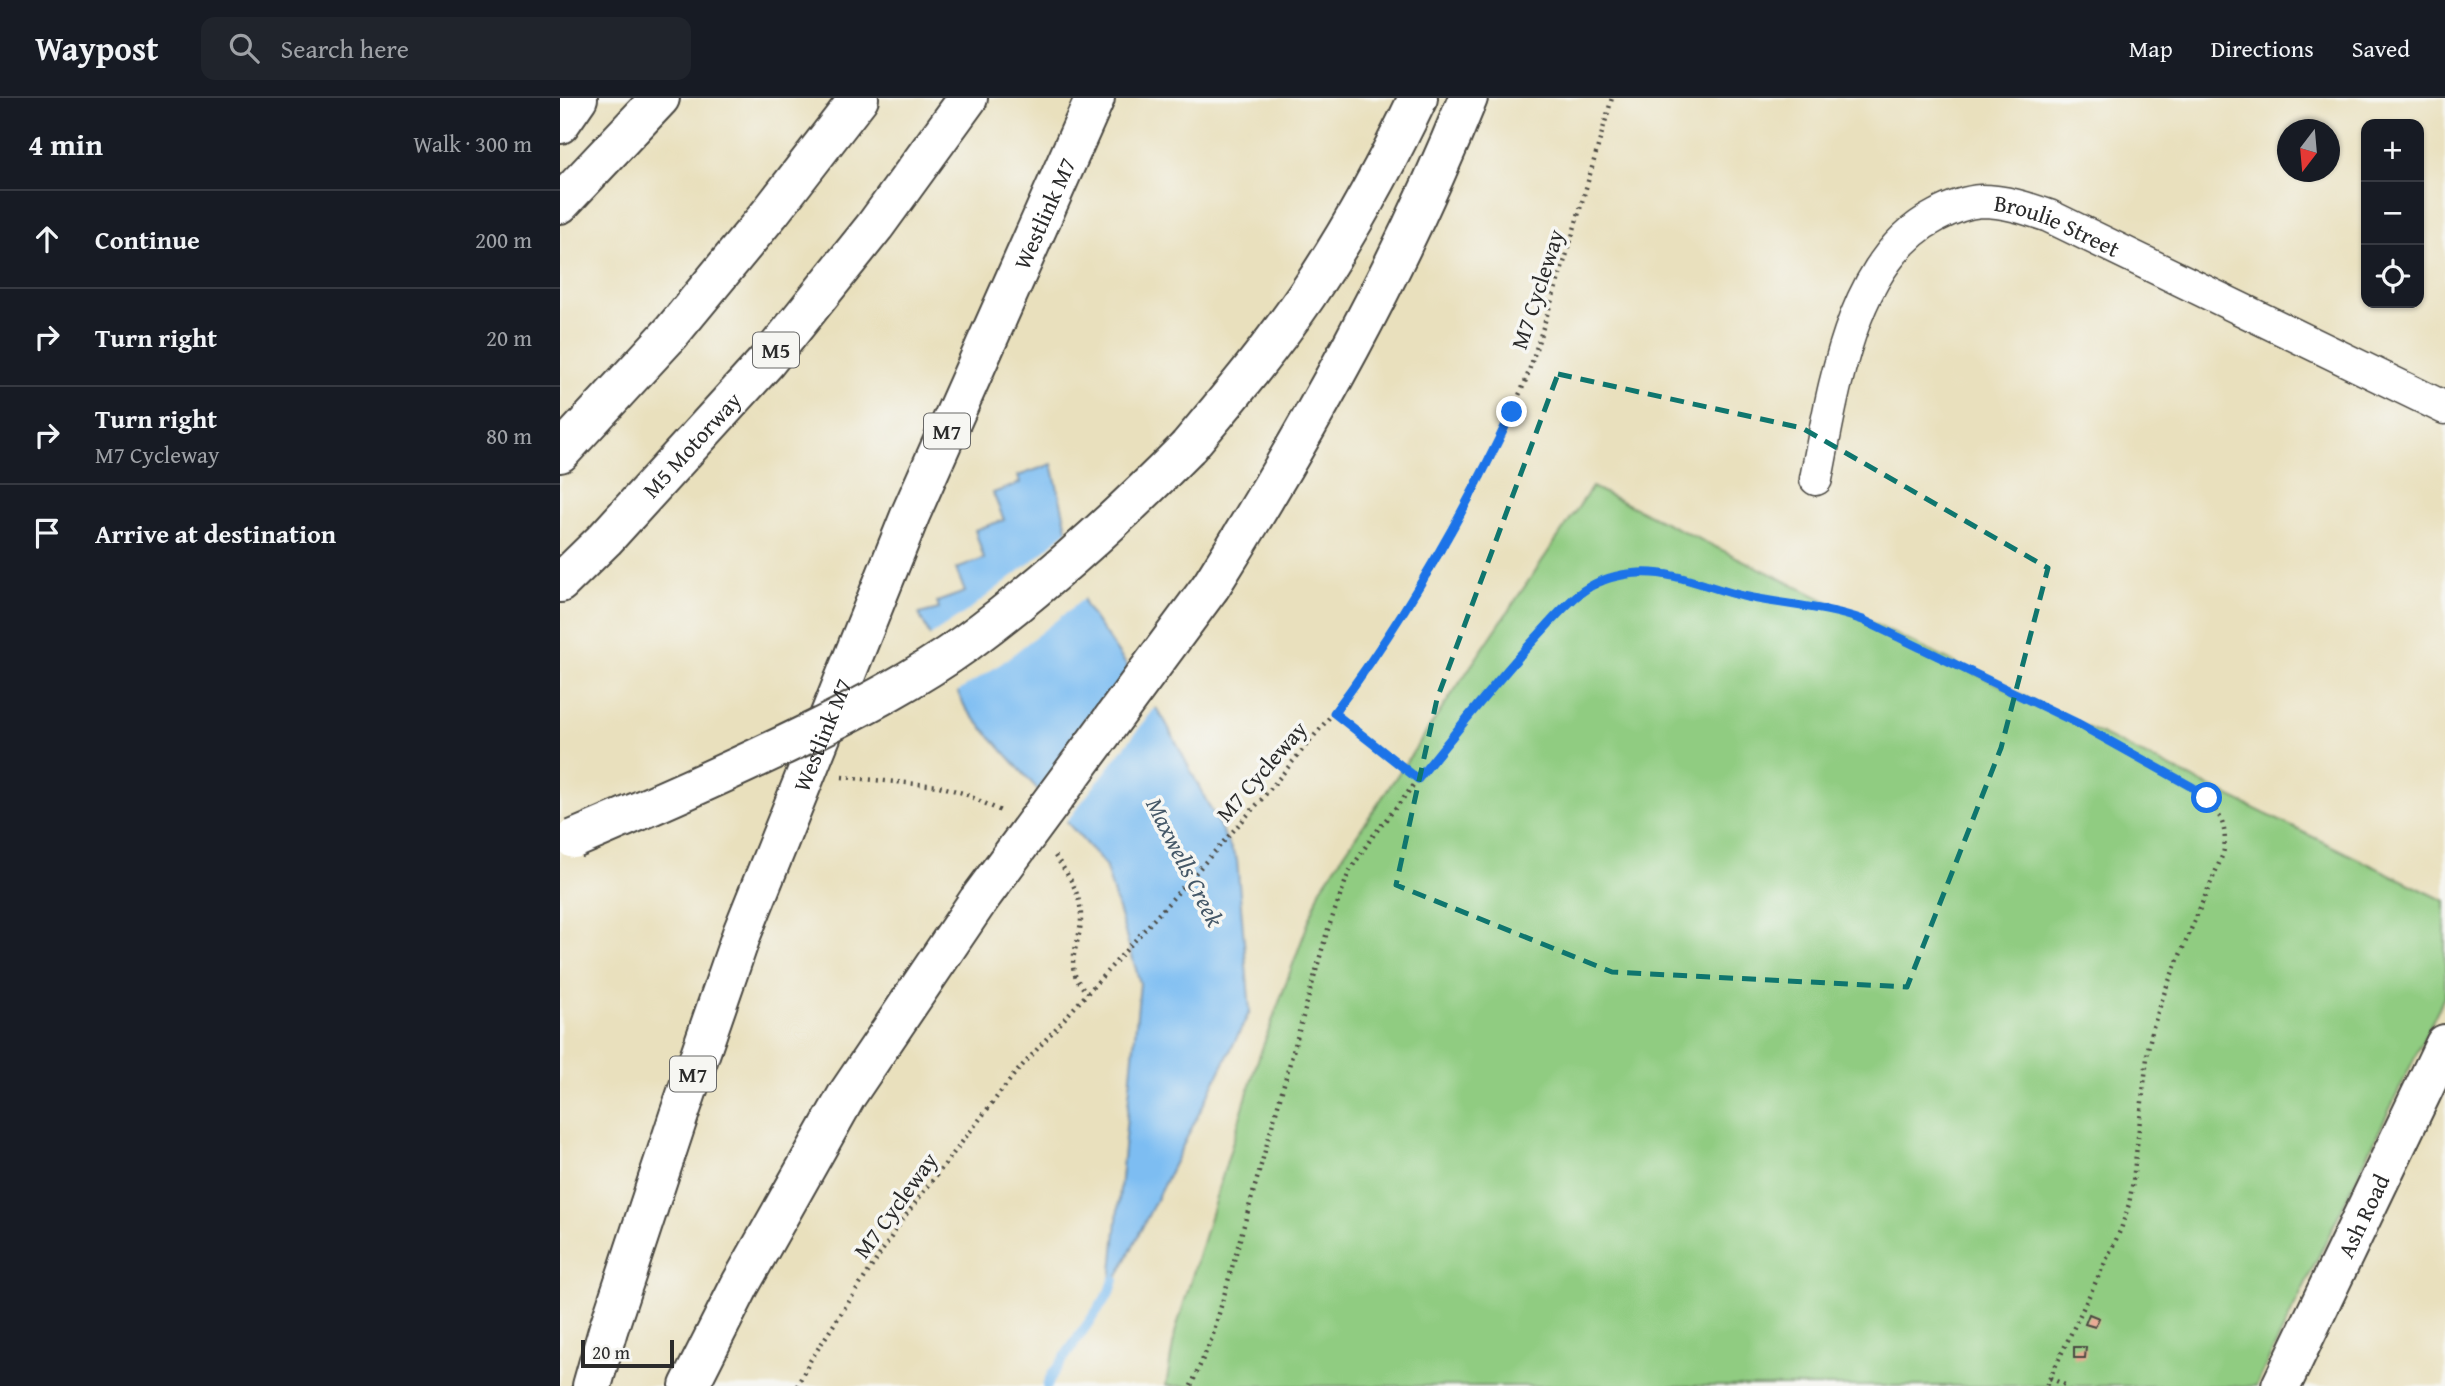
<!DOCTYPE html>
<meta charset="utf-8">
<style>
body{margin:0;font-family:"Gentium Book Plus",serif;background:#20242c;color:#f1f3f6}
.controls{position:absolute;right:21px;top:21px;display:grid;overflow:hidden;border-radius:14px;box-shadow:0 2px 5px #0004}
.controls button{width:63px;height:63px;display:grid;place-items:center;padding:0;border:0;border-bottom:2px solid #363941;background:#171b24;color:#f1f3f6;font:35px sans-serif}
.compass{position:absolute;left:1717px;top:21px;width:63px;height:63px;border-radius:50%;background:#171b24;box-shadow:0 2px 5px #0004;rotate:196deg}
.scale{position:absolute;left:21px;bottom:18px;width:93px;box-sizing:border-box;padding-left:7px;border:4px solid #2b2b2b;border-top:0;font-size:19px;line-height:24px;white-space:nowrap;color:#2b2b2b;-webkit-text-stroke:5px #f6f6f2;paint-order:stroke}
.stop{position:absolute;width:21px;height:21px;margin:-16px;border:5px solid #1a73e8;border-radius:50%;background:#fff}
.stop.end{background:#1a73e8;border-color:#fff;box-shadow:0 2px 7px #0008}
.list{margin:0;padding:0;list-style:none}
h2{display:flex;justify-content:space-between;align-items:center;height:91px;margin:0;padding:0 28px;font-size:30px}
h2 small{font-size:23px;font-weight:400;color:#9ea1a6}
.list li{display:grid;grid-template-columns:46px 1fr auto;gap:21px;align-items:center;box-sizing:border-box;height:98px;padding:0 28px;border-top:2px solid #363941}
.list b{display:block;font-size:26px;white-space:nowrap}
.list p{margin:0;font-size:23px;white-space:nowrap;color:#9ea1a6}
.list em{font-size:23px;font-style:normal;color:#9ea1a6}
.icon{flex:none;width:38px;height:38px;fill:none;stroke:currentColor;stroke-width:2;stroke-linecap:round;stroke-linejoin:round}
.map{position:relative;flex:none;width:1885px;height:1288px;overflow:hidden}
header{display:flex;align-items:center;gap:42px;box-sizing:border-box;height:98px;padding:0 35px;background:#171b24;border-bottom:2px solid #363941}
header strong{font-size:33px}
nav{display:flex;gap:38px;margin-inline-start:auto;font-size:24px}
.search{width:490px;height:63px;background:#20242c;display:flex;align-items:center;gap:18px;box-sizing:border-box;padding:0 24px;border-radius:14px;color:#9ea1a6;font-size:26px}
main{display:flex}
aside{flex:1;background:#171b24}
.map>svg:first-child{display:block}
.green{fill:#90cc81;stroke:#5e7c56;stroke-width:2}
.water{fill:#7dbdf2;stroke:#54748e;stroke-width:2}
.pier{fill:#e9e0bd}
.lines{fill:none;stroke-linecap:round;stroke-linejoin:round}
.stream{stroke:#7dbdf2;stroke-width:10}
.building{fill:#e8a089}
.street-casing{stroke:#484641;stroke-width:35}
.secondary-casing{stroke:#484641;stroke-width:42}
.highway-casing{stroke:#484641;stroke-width:42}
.path{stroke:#484641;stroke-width:4.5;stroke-dasharray:2 5;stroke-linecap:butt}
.street{stroke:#fff;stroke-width:32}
.secondary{stroke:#fff;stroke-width:38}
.highway{stroke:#fff;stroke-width:38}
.highway-bridge-casing{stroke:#484641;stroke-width:42;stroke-linecap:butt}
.highway-bridge{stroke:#fff;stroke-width:38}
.route{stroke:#1a73e8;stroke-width:9}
.marked{fill:none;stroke:#0f766e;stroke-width:5;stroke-dasharray:14 9;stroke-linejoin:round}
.labels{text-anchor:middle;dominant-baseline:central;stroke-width:7;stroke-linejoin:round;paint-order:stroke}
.shield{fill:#f6f6f2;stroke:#686867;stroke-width:2}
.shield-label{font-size:21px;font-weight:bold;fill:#2b2b2b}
.street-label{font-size:23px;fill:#2b2b2b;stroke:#f6f6f2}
.water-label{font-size:24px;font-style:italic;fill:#445767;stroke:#f6f6f2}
</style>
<header>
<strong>Waypost</strong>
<div class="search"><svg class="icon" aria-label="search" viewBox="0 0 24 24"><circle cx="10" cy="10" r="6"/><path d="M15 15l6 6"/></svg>Search here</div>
<nav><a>Map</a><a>Directions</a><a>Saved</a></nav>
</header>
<main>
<aside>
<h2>4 min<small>Walk · 300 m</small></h2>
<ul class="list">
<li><svg class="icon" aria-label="ahead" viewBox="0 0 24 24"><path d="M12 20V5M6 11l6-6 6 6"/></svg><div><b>Continue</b></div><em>200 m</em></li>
<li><svg class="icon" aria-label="right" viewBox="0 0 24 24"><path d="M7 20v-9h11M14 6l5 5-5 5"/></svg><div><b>Turn right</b></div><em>20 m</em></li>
<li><svg class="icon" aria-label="right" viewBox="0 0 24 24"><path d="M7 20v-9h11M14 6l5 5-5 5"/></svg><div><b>Turn right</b><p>M7 Cycleway</p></div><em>80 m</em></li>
<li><svg class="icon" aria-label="arrive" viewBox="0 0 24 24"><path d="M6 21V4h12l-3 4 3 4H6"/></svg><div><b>Arrive at destination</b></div></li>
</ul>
</aside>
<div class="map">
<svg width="1885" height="1288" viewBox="0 0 1885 1288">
<rect width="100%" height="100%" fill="#f6f6f2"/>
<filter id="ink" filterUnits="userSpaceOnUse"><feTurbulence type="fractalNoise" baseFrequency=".0143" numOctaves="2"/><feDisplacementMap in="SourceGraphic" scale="14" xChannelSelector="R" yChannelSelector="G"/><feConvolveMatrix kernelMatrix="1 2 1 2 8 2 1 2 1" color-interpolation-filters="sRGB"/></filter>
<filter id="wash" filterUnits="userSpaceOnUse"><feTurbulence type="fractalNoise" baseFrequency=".00686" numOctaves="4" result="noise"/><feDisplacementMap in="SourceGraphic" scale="28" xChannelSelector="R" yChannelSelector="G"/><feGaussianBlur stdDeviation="1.57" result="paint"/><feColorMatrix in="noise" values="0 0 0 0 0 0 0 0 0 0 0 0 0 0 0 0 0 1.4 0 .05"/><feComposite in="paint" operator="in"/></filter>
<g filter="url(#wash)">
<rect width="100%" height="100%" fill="#e9e0bd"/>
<path class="green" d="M 1032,389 L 1885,803 L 1885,897 L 1696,1288 L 606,1288 L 615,1235 L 696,967 L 761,790 Z"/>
<path class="water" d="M 492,366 L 525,507 L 605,623 L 677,762 L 690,913 L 550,1194 L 580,885 L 545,767 L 406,611 L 359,516 L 379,511 L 377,504 L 405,494 L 396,471 L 424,461 L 415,432 L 444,422 L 433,395 L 460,385 L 458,378 Z"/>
<path class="pier" d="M 510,429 L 527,498 L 442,565 L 394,596 L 367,540 L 409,512 L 480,457 Z
M 572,569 L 598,606 L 504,727 L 478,698 Z"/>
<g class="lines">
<path class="stream" d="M 487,1288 L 492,1277 L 550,1194 L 554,1182"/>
</g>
<g id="blocks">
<path class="building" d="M 1529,1216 L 1539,1220 L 1535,1229 L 1525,1226 Z
M 1514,1249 L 1526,1249 L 1525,1260 L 1514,1260 Z"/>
</g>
</g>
<g filter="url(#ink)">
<use href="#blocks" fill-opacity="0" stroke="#484641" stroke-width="2"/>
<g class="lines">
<defs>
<g id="street">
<path id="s1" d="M 1256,381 C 1273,297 1290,162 1376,118 C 1389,111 1406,104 1421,103 C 1445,103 1466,110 1489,118 L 1885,310"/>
</g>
<g id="secondary">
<path id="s2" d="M 1721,1288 L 1885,946"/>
</g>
<g id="highway">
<path d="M 0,26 L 18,0"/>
<path d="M 0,106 L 100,0"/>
<path d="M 628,349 C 669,300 711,250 747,197 C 789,135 826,67 858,0"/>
<path d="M 0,355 L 111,235 L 210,115 L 299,0"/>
<path id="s3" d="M 0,485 L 45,441 L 207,263 L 315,128 L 408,0"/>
<path d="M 651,488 C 749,332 839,171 908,0"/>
<path id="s4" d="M 32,1288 L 48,1232 L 119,1017 L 182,835 L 351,415 L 535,0"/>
<path d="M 129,1288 L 180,1187 L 287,997 L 418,803"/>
</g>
</defs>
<use href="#street" class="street-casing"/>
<use href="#secondary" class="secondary-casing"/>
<use href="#highway" class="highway-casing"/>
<path class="path" d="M 773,615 L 858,681
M 282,679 L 379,688 L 403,695 L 443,714
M 495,758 C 508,776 520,794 521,817 C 522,849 499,867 527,894
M 1490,1280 L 1507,1288
M 237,1288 L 250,1263 L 345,1118 L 453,978 L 701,702 L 773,615 L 805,574 L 870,473 L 921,380 L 966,282 L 1009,149 L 1052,0
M 631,1288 L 652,1240 L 767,834 L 789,774 L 812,739 L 950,568 L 1003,511 L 1024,493 L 1057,477 L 1081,475 L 1107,476 L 1180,497 L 1280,514 L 1303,522 L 1517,625 L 1632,689 C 1656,707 1670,725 1663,756 L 1606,890 L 1593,929 L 1588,951 L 1573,1083 L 1569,1106 L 1561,1131 L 1486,1288"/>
<use href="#street" class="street"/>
<use href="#secondary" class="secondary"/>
<use href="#highway" class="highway"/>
<defs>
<path id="highway-bridge" d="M 14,741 C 92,708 169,674 245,637 C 300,610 356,581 406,545 C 486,486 558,420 628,349
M 418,803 L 651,488"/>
</defs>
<use href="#highway-bridge" class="highway-bridge-casing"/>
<use href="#highway-bridge" class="highway-bridge"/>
</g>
</g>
<g class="lines" filter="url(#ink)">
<path class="route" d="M 952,314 C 902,420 844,521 774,615 L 858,681 C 896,634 933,586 974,542 C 990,525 1005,506 1023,493 C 1040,481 1059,476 1079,475 C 1115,473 1148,490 1183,498 C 1223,507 1264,508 1303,522 L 1517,625 L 1632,689 L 1647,700"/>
</g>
<path class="marked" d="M 998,276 L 1242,330 L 1488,470 L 1441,650 L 1347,889 L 1052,874 L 836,787 L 877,601 Z"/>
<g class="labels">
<g class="shield">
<rect x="193" y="234.5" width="46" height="35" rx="5"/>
<rect x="364" y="315.5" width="46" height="35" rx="5"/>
<rect x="110" y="958.5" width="46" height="35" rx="5"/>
</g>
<g class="shield-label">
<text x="216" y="252">M5</text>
<text x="387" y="333">M7</text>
<text x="133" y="976">M7</text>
</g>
<g class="street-label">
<text stroke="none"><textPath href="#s4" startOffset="1258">Westlink M7</textPath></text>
<text stroke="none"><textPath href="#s1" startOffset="427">Broulie Street</textPath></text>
<text transform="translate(977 191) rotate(-72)">M7 Cycleway</text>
<text stroke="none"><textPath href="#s3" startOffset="191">M5 Motorway</textPath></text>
<text stroke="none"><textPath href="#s4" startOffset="691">Westlink M7</textPath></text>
<text transform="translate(701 673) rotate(-49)">M7 Cycleway</text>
<text transform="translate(335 1107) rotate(-54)">M7 Cycleway</text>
<text stroke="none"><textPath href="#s2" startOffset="189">Ash Road</textPath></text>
</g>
<g class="water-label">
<text transform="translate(625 764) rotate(63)">Maxwells Creek</text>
</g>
</g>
</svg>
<div class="controls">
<button>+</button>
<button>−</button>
<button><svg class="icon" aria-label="locate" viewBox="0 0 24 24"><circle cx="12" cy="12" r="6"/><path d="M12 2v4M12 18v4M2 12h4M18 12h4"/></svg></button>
</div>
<svg class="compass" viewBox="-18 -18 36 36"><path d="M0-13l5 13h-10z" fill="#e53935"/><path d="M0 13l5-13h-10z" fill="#9ea1a6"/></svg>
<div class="scale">20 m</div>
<div class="stop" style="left:1647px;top:700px"></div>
<div class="stop end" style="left:952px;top:314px"></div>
</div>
</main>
